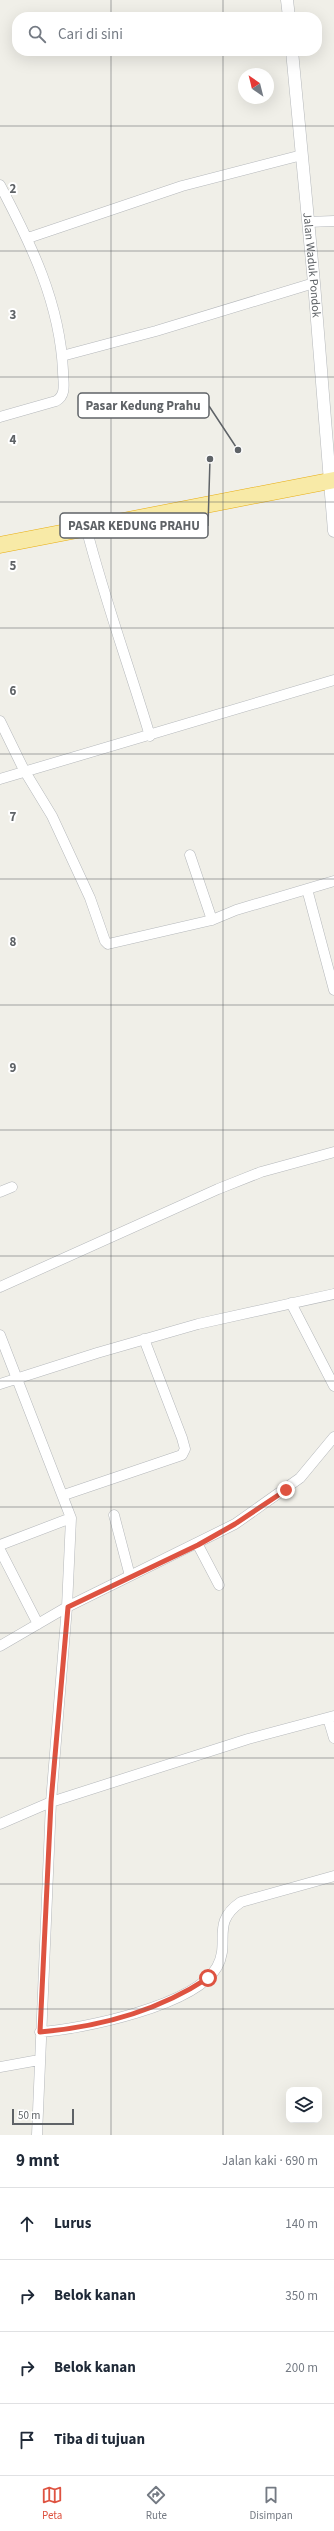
<!DOCTYPE html>
<html lang="id">
<meta charset="utf-8">
<style>
body{margin:0;font-family:"Source Sans 3",sans-serif;background:#f2f2f3;color:#1f2937}
.controls{position:absolute;right:12px;bottom:12px;display:grid;overflow:hidden;border-radius:8px;box-shadow:0 4px 16px #0002}
.controls button{width:36px;height:36px;display:grid;place-items:center;padding:0;border:0;border-bottom:1px solid #e0e1e3;background:#fff;color:#1f2937;font:20px sans-serif}
.compass{position:absolute;left:238px;top:68px;width:36px;height:36px;border-radius:50%;background:#fff;box-shadow:0 4px 16px #0002;rotate:325deg}
.scale{position:absolute;left:12px;bottom:10px;width:62px;box-sizing:border-box;padding-left:4px;border:2px solid #5f6367;border-top:0;font-size:11px;line-height:14px;white-space:nowrap;color:#5f6367;-webkit-text-stroke:3px #fff;paint-order:stroke}
.stop{position:absolute;width:12px;height:12px;margin:-9px;border:3px solid #de5341;border-radius:50%;background:#fff}
.stop.end{background:#de5341;border-color:#fff;box-shadow:0 1px 4px #0008}
.list{margin:0;padding:0;list-style:none}
h2{display:flex;justify-content:space-between;align-items:center;height:52px;margin:0;padding:0 16px;font-size:17px}
h2 small{font-size:13px;font-weight:400;color:#747a83}
.list li{display:grid;grid-template-columns:26px 1fr auto;gap:12px;align-items:center;box-sizing:border-box;height:72px;padding:0 16px;border-top:1px solid #e0e1e3}
.list b{display:block;font-size:15px;white-space:nowrap}
.list em{font-size:13px;font-style:normal;color:#747a83}
.icon{flex:none;width:22px;height:22px;fill:none;stroke:currentColor;stroke-width:2;stroke-linecap:round;stroke-linejoin:round}
.map{position:relative;flex:none;width:334px;height:2135px;overflow:hidden}
.search{position:absolute;background:#fff;box-shadow:0 4px 16px #0002;left:12px;right:12px;top:12px;height:44px;display:flex;align-items:center;gap:10px;box-sizing:border-box;padding:0 14px;border-radius:16px;color:#747a83;font-size:15px}
.sheet{height:340px;background:#fff}
nav{display:flex;justify-content:space-around;align-items:center;box-sizing:border-box;height:56px;border-top:1px solid #e0e1e3;background:#fff;font-size:11px;color:#747a83}
nav a{display:grid;justify-items:center;gap:2px}
nav .on{color:#de5341}
.map>svg:first-child{display:block}
.lines{fill:none;stroke-linecap:round;stroke-linejoin:round}
.minor-casing{stroke:#b5b8bb;stroke-width:11}
.tertiary-casing{stroke:#b5b8bb;stroke-width:13}
.trunk-casing{stroke:#e8ad10;stroke-width:17}
.minor{stroke:#fff;stroke-width:10}
.tertiary{stroke:#fff;stroke-width:12}
.trunk{stroke:#f8eaa7;stroke-width:16}
.route{stroke:#de5341;stroke-width:5}
.grid{fill:none;stroke:#5f6367;stroke-width:1;stroke-opacity:0.55}
.labels{text-anchor:middle;dominant-baseline:central;stroke-width:4;stroke-linejoin:round;paint-order:stroke}
.street-label{font-size:12px;fill:#5f6367;stroke:#fff}
.grid-label{font-size:13px;text-anchor:middle;font-weight:bold;fill:#5f6367;stroke:#fff;stroke-width:4;stroke-linejoin:round;paint-order:stroke}
.leader{fill:none;stroke:#5f6367;stroke-width:1.5}
.callout-dot{fill:#5f6367;stroke:#fff;stroke-width:1.5}
.callout{fill:#fff;stroke:#5f6367;stroke-width:1.5}
.callout-label{font-size:13px;text-anchor:middle;font-weight:bold;fill:#5f6367}
</style>
<div class="map">
<svg width="334" height="2135" viewBox="0 0 334 2135">
<rect width="100%" height="100%" fill="#f0efe8"/>
<g class="lines">
<defs>
<path id="minor" d="M 0,185 C 31,244 60,303 63,371 C 63,382 67,395 56,401 L 0,417
M 308,222 L 334,221
M 28,238 L 182,186 L 302,155
M 62,356 L 156,331 L 314,283
M 86,527 C 104,598 129,666 150,736
M 0,721 L 24,770 L 52,816 L 90,898 L 105,941 L 108,944 L 212,920 L 236,910 L 334,881
M 0,779 L 334,680
M 190,855 L 212,920
M 307,889 L 334,990
M 0,1192 L 12,1187
M 0,1287 L 218,1189 L 261,1172 L 334,1152
M 291,1303 L 334,1386
M 0,1335 L 71,1518 L 67,1607 L 51,1802 L 37,2135
M 0,1384 L 97,1353 L 198,1324 L 334,1294
M 64,1495 L 182,1455 L 185,1449 L 182,1438 L 144,1339
M 114,1515 L 130,1576
M 0,1545 L 71,1518
M 198,1545 L 219,1585
M 0,1550 L 38,1624
M 0,1646 L 67,1607 L 235,1524 L 300,1478 L 334,1437
M 328,1718 L 334,1738
M 0,1824 L 51,1802 L 248,1739 L 334,1716
M 40,2032 C 82,2029 195,2006 217,1967 C 231,1942 210,1923 241,1902 L 334,1876
M 0,2067 L 39,2060"/>
<g id="tertiary">
<path d="M 287,0 L 289,17"/>
<path id="s1" d="M 292,51 L 314,283 L 334,531"/>
</g>
<path id="trunk" d="M 0,545 L 334,480"/>
</defs>
<use href="#minor" class="minor-casing"/>
<use href="#tertiary" class="tertiary-casing"/>
<use href="#trunk" class="trunk-casing"/>
<use href="#minor" class="minor"/>
<use href="#tertiary" class="tertiary"/>
<use href="#trunk" class="trunk"/>
</g>
<g class="lines">
<path class="route" d="M 208,1978 C 158,2011 99,2027 40,2032 L 51,1802 L 68,1607 L 198,1545 L 235,1524 L 286,1490"/>
</g>
<path class="grid" d="M 111,0 L 111,17M 223,0 L 223,17M 111,51 L 111,2135M 223,51 L 223,2135M 0,126 L 334,126M 0,251 L 334,251M 0,377 L 334,377M 0,502 L 334,502M 0,628 L 334,628M 0,754 L 334,754M 0,879 L 334,879M 0,1005 L 334,1005M 0,1130 L 334,1130M 0,1256 L 334,1256M 0,1381 L 334,1381M 0,1507 L 334,1507M 0,1633 L 334,1633M 0,1758 L 334,1758M 0,1884 L 334,1884M 0,2009 L 334,2009"/>
<g class="labels">
<g class="street-label">
<text stroke="none"><textPath href="#s1" startOffset="215">Jalan Waduk Pondok</textPath></text>
</g>
</g>
<g class="grid-label">
<text x="13" y="193">2</text>
<text x="13" y="319">3</text>
<text x="13" y="444">4</text>
<text x="13" y="570">5</text>
<text x="13" y="695">6</text>
<text x="13" y="821">7</text>
<text x="13" y="946">8</text>
<text x="13" y="1072">9</text>
</g>
<path class="leader" d="M238 450L209 406M210 459L208 526"/>
<g class="callout-dot">
<circle cx="238" cy="450" r="4"/>
<circle cx="210" cy="459" r="4"/>
</g>
<g class="callout">
<rect x="78" y="393" width="131" height="25" rx="4"/>
<rect x="60" y="513" width="148" height="25" rx="4"/>
</g>
<g class="callout-label">
<text x="143" y="410">Pasar Kedung Prahu</text>
<text x="134" y="530">PASAR KEDUNG PRAHU</text>
</g>
</svg>
<div class="controls">
<button><svg class="icon" aria-label="layers" viewBox="0 0 24 24"><path d="M12 4l9 5-9 5-9-5zM3 14l9 5 9-5"/></svg></button>
</div>
<svg class="compass" viewBox="-18 -18 36 36"><path d="M0-13l5 13h-10z" fill="#e53935"/><path d="M0 13l5-13h-10z" fill="#747a83"/></svg>
<div class="scale">50 m</div>
<div class="stop" style="left:208px;top:1978px"></div>
<div class="stop end" style="left:286px;top:1490px"></div>
<div class="search"><svg class="icon" aria-label="search" viewBox="0 0 24 24"><circle cx="10" cy="10" r="6"/><path d="M15 15l6 6"/></svg>Cari di sini</div>
</div>
<section class="sheet">
<h2>9 mnt<small>Jalan kaki · 690 m</small></h2>
<ul class="list">
<li><svg class="icon" aria-label="ahead" viewBox="0 0 24 24"><path d="M12 20V5M6 11l6-6 6 6"/></svg><div><b>Lurus</b></div><em>140 m</em></li>
<li><svg class="icon" aria-label="right" viewBox="0 0 24 24"><path d="M7 20v-9h11M14 6l5 5-5 5"/></svg><div><b>Belok kanan</b></div><em>350 m</em></li>
<li><svg class="icon" aria-label="right" viewBox="0 0 24 24"><path d="M7 20v-9h11M14 6l5 5-5 5"/></svg><div><b>Belok kanan</b></div><em>200 m</em></li>
<li><svg class="icon" aria-label="arrive" viewBox="0 0 24 24"><path d="M6 21V4h12l-3 4 3 4H6"/></svg><div><b>Tiba di tujuan</b></div></li>
</ul>
</section>
<nav>
<a class="on"><svg class="icon" aria-label="map" viewBox="0 0 24 24"><path d="M3 6l6-2 6 2 6-2v14l-6 2-6-2-6 2zM9 4v14M15 6v14"/></svg>Peta</a>
<a><svg class="icon" aria-label="directions" viewBox="0 0 24 24"><path d="M12 3l9 9-9 9-9-9zM9 14v-3h6M13 9l2 2-2 2"/></svg>Rute</a>
<a><svg class="icon" aria-label="saved" viewBox="0 0 24 24"><path d="M7 4h10v16l-5-4-5 4z"/></svg>Disimpan</a>
</nav>
